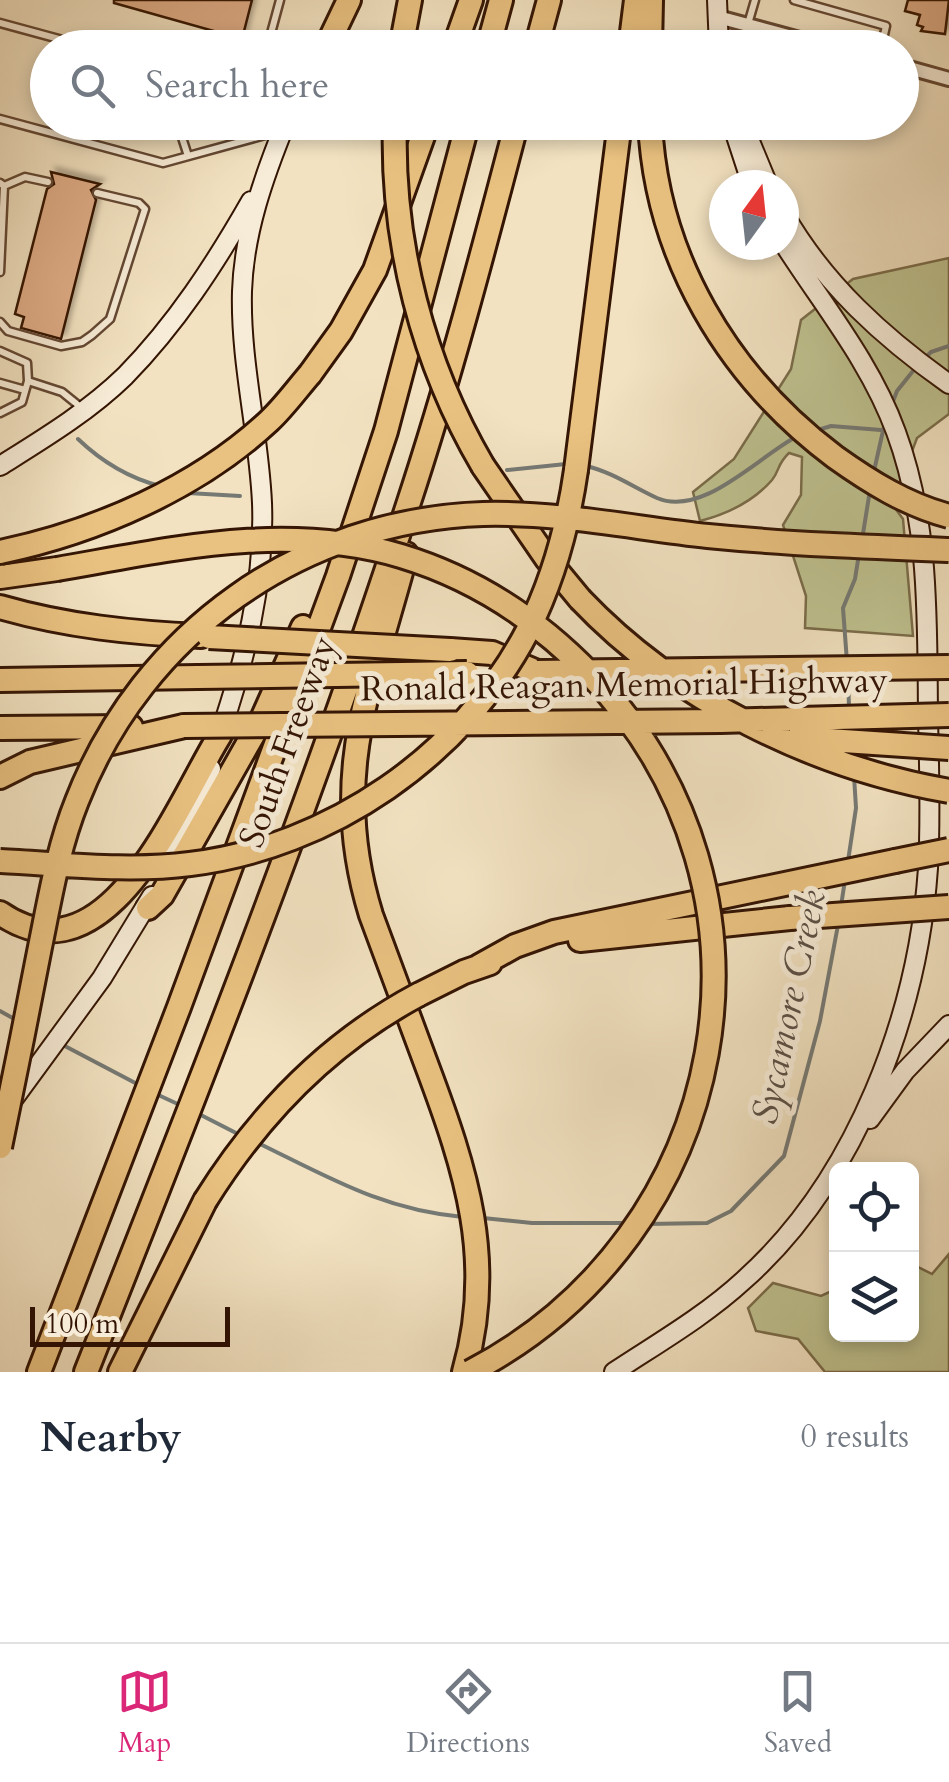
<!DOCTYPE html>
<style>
body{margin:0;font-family:Cardo,serif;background:#f2f2f3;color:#1f2937}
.controls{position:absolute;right:30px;bottom:30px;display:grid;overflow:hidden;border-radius:15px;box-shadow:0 5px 15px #0003}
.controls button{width:90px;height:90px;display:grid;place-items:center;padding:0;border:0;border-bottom:2px solid #e0e1e3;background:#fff;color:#1f2937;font:50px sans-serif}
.compass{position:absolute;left:709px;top:170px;width:90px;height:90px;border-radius:50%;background:#fff;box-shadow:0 5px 15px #0003;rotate:15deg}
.scale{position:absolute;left:30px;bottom:25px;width:200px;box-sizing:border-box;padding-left:10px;border:5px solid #341504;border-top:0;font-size:28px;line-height:35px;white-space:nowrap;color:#341504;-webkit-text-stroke:8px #f7ecd7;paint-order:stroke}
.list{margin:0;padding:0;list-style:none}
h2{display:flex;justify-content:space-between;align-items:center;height:130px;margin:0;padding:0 40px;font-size:42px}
h2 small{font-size:32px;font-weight:400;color:#747a83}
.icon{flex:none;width:55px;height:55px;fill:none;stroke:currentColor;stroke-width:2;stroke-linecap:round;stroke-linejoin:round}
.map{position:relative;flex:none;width:949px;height:1372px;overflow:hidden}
.search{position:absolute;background:#fff;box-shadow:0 5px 15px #0003;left:30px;right:30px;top:30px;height:110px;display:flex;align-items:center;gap:25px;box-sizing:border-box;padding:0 35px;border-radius:55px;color:#747a83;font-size:38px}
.sheet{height:270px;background:#fff}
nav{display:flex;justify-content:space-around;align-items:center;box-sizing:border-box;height:140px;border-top:2px solid #e0e1e3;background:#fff;font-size:28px;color:#747a83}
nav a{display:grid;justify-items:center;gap:5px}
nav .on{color:#db2777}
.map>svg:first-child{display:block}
.green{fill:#bfc290;stroke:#7a6c4a;stroke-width:2.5}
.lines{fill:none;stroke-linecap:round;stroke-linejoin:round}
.stream{stroke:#757974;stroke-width:4}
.building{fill:#deac86;stroke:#341504;stroke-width:2.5;filter:url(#shadow)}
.service-casing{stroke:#644833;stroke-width:11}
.minor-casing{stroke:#644833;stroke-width:18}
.secondary-casing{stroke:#341504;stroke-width:22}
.motorway-casing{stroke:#341504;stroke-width:28}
.service{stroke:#f7ecd7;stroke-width:6}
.minor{stroke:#f7ecd7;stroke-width:12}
.secondary{stroke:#f7ecd7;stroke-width:18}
.motorway{stroke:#e9c180;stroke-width:22}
.motorway-bridge-casing{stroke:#341504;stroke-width:28;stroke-linecap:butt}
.motorway-bridge{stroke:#e9c180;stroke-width:22}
.labels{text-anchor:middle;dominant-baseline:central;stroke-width:10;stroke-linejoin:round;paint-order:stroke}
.street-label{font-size:35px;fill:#341504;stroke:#f7ecd7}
.water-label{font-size:38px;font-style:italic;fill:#5a4f45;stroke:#f7ecd7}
</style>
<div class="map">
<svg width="949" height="1372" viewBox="0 0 949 1372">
<defs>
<filter id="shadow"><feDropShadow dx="4.5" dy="-4.5" stdDeviation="2.5" flood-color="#0004"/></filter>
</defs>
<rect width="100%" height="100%" fill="#f2e2c1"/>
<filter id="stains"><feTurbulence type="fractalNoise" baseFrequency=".002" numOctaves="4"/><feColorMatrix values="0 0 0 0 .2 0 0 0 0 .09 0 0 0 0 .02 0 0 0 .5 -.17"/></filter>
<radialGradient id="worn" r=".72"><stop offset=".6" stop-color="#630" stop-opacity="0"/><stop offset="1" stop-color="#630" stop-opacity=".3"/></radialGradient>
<path class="green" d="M 949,258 L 949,414 L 917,438 L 892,504 L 903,519 L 913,636 L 805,628 L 806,596 L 783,525 L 801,495 L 802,457 L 789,453 C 777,464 780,470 772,480 C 753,502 727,514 700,521 L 693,492 L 734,459 L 791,369 L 801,320 L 853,279 Z
M 949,1254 L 949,1372 L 825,1372 L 798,1339 L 756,1331 L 748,1308 L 773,1283 L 821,1296 L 836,1289 L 836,1334 L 912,1334 L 912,1264 L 932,1274 Z"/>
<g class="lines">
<path class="stream" d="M 924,359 L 931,352 L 949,346
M 892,404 L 897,391 L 917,366
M 818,430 L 831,426 L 881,430
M 78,439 C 101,461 129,478 160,486
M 586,466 C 612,472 633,487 657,498 C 702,517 756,459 794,438
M 507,470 L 566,464
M 874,471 L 885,422
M 188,493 L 240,496
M 862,540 L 870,490
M 847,662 L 843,608 L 855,579 L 859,554
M 848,676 L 849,707
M 848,861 L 856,808 L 854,776
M 841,906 L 845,880
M 0,1011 L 18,1021
M 61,1044 L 141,1086
M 154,1093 L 182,1106
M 195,1112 L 240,1135
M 258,1143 C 328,1177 383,1210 463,1217
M 483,1218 L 532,1223 L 628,1223
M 647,1224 L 707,1223 L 731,1211 L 784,1156 L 820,1021 L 838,925"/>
</g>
<path class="building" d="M 114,0 L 252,0 L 242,39 L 114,3 Z
M 908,0 L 949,0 L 945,34 L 921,31 L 923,27 L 917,25 L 920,15 L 905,11 Z
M 51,172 L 100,184 L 91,190 L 96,200 L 61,339 L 21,328 L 24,317 L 15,314 L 47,189 L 54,184 Z"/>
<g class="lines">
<defs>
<path id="service" d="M 794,0 L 886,26 L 881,48
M 0,23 L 92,48
M 748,24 L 755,0
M 267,48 L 280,0
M 0,119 L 163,163 L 276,132
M 177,122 L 188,156
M 0,183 L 4,186 L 0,272
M 4,186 L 25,177 L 48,182
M 0,322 L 8,331 L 61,346 L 82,342 L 92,335 L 110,319 L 145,209 L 139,203 L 97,193
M 0,351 L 27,363 L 28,381 L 22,402 L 0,413
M 28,381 L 62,392 L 83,409
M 0,383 L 25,390"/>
<path id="minor" d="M 718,17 L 833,48
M 902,66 L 949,79"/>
<path id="secondary" d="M 717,0 L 719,48
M 742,122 L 768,185
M 735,133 L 752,185
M 784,214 C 824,284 884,338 949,384
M 0,466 C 43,439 88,412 125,376 C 176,324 215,264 251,201
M 220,734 C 245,660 265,583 262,503 C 259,433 240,362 242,291 C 244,232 264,176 286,122
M 169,864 L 211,769
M 12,1101 L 102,978 L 152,896
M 870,1119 L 905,1071 L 949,1025
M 614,1372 C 658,1343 705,1316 744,1280 C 856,1180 918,1015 928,868 C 931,818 929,767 928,716 C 927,620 930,524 896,432 C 871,363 823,305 784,244"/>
<path id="motorway" d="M 326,48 L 349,0
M 401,48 L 410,0
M 454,48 L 471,0
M 488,48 L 501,0
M 536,48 L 549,0
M 630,48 L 636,0
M 650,48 L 651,0
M 310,374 L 341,331 L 375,270 L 428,122
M 483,466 L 547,559 L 580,599
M 576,470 L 620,122
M 406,554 C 371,686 328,776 371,915 C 390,965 408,1016 427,1066 C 466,1170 496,1261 464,1372
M 0,577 L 57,569
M 0,607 C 66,626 132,633 201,636
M 450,650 L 492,653 L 537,672
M 0,680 L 198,677
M 0,728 L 131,727
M 0,777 L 30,762 L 184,726
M 148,908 L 162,895 L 262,719 L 303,627
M 0,913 C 108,988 178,802 220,735
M 580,940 L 790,918
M 479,966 L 515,946 L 554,932 L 895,861
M 418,995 L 464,972 L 490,963
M 39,1372 L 179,1007 L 338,576 L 386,431 L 468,122
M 86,1372 C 199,1087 312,800 407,508 C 449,381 483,252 517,122
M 120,1372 L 205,1201"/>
</defs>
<use href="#service" class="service-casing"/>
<use href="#minor" class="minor-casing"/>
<use href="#secondary" class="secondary-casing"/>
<use href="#motorway" class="motorway-casing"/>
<use href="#service" class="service"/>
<use href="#minor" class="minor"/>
<use href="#secondary" class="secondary"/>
<use href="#motorway" class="motorway"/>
<defs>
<path id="motorway-bridge" d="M 395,122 C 391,242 423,364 483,466
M 650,122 C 656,257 728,377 835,457 C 870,482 907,505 949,516
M 0,552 C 96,532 197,488 269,421 C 284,407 297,389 310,374
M 57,569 C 173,549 285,522 401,556 C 474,578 538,620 591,675 C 798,892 733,1235 470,1372
M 580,599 C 676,700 812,767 949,791
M 209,637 L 450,650
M 537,672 L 949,667
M 198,677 L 467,673
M 184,726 L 721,721 L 949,715
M 798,738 L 949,748
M 0,861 C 63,864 128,872 190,864 C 330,847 463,756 528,630 C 553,580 568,526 576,470
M 895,861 L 949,850
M 790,918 L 949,907
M 0,1147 C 14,1080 27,1014 40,947 C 50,898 58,848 77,801 C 143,632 301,520 483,514 C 558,512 634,528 708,536 C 788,544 869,547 949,550
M 205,1201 C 258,1116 328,1043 418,995"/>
</defs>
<use href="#motorway-bridge" class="motorway-bridge-casing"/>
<use href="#motorway-bridge" class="motorway-bridge"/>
</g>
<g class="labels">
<g class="street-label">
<text transform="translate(624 685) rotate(-1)">Ronald Reagan Memorial Highway</text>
<text transform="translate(288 742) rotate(-70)">South Freeway</text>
</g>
<g class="water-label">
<text transform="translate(789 1007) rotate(-78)">Sycamore Creek</text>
</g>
</g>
<rect width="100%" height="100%" filter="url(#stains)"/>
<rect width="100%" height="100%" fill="url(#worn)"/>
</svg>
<div class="controls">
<button><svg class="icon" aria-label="locate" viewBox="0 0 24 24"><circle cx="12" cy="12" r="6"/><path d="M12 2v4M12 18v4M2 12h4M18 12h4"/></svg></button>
<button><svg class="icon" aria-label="layers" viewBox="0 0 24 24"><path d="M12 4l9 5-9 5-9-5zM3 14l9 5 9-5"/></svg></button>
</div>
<svg class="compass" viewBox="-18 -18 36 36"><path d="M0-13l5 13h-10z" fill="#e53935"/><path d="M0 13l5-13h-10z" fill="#747a83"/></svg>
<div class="scale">100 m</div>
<div class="search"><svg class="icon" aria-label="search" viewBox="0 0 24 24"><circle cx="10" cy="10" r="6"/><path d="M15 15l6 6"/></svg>Search here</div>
</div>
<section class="sheet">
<h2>Nearby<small>0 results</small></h2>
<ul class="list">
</ul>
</section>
<nav>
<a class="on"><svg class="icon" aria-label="map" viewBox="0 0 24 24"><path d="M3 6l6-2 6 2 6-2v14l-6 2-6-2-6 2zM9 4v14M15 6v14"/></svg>Map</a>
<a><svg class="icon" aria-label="directions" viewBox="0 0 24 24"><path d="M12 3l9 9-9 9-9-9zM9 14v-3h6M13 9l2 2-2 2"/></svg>Directions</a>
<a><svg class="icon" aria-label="saved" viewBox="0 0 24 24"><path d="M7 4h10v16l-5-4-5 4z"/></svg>Saved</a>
</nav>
